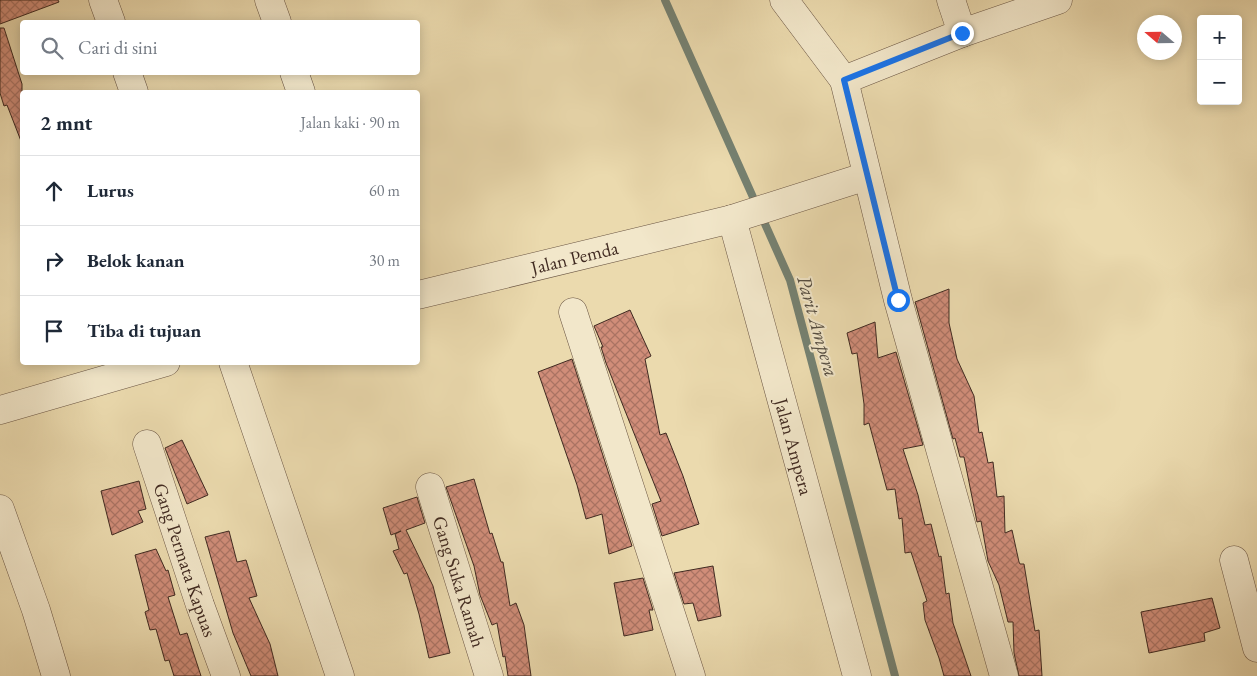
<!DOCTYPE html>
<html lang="id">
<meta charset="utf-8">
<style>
body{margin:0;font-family:"EB Garamond",serif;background:#f2f2f3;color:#1f2937}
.controls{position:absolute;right:15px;top:15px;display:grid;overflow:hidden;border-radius:5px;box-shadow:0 2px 12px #0003}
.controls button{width:45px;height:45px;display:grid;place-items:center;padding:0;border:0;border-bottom:1px solid #e0e1e3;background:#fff;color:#1f2937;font:25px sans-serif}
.compass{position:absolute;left:1137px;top:15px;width:45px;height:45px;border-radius:50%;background:#fff;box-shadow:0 2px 12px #0003;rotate:290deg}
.stop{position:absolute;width:15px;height:15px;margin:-11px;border:4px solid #1a73e8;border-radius:50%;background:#fff}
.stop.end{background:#1a73e8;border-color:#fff;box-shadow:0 1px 5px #0008}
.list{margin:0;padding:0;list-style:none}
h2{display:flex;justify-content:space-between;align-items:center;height:65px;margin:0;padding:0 20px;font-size:21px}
h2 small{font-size:16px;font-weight:400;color:#747a83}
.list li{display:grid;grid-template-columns:32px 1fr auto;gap:15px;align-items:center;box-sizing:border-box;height:70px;padding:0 20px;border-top:1px solid #e0e1e3}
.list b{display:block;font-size:19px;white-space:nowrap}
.list em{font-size:16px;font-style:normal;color:#747a83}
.icon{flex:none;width:28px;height:28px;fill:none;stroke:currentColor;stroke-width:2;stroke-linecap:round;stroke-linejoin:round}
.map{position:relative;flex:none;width:1257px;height:676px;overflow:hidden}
.search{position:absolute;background:#fff;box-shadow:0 2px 12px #0003;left:20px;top:20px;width:400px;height:55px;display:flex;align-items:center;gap:12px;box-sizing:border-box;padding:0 18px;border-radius:5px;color:#747a83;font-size:19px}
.panel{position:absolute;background:#fff;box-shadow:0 2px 12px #0003;left:20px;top:90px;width:400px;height:275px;border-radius:5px}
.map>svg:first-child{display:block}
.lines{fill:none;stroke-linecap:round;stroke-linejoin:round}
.stream{stroke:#758171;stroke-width:8}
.building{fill:url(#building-cross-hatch);stroke:#402a21}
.minor-casing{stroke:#6b5644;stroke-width:29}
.minor{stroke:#f2e7ca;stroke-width:28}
.route{stroke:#1a73e8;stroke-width:6}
.labels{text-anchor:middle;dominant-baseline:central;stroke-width:4;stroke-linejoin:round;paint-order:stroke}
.street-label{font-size:19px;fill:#402a21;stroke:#f2e7ca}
.water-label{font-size:20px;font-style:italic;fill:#564e42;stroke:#f2e7ca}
</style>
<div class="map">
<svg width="1257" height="676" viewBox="0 0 1257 676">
<defs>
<pattern id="building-cross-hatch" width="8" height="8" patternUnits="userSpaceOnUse" patternTransform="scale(1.25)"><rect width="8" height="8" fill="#d08d79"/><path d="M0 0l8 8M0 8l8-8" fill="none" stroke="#aa7363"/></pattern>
</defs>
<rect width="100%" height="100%" fill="#ebdaae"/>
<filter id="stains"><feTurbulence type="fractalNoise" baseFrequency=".004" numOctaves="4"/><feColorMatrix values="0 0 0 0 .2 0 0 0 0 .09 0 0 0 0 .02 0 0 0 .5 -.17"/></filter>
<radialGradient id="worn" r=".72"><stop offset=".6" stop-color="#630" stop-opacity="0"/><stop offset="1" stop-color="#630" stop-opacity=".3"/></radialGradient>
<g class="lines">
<path class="stream" d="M 665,0 L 790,280 L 895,676"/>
</g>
<path class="building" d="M 0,0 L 58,0 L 59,2 L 0,24 Z
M 0,28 L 4,28 L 22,84 L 22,140 L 21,141 L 7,105 L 4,106 L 0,93 Z
M 949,289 L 949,323 L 957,359 L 974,396 L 979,433 L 982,432 L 988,463 L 993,462 L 997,497 L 1004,496 L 1005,533 L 1012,530 L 1019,562 L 1020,564 L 1024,564 L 1035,631 L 1039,630 L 1042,676 L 1019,676 L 1014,653 L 1013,622 L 1008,622 L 999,585 L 988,561 L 981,521 L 977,522 L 964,457 L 960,457 L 955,438 L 953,439 L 916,305 L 915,302 Z
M 630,310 L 651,356 L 645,359 L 660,435 L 666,433 L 683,476 L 699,524 L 662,536 L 652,504 L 661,501 L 606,363 L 601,347 L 603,347 L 594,326 Z
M 875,322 L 878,358 L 896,352 L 923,445 L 903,449 L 918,495 L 925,525 L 931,524 L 939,557 L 941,556 L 946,594 L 949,593 L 953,623 L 971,676 L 944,676 L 939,658 L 925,620 L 923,603 L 927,601 L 911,552 L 905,553 L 902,518 L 899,519 L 895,489 L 887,490 L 869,423 L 864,425 L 864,404 L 857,353 L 852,354 L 847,333 Z
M 572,359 L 632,546 L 609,554 L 602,514 L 586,519 L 577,485 L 538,372 Z
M 182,440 L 208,495 L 187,504 L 165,448 Z
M 474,479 L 490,534 L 492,533 L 501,562 L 503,562 L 510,606 L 516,603 L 524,625 L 531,676 L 508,676 L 505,656 L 503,657 L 497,623 L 492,625 L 480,595 L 474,566 L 446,487 Z
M 139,481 L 146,509 L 138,511 L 143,522 L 112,535 L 101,491 Z
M 417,497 L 425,523 L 406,530 L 433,586 L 450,653 L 429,658 L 419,614 L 407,573 L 404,574 L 393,551 L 399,549 L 395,534 L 401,531 L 391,535 L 383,508 Z
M 229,531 L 237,562 L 246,560 L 257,596 L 249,598 L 270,644 L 278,676 L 251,676 L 233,633 L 205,537 Z
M 156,549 L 166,571 L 168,570 L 175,595 L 168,597 L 180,635 L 187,633 L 201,676 L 174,676 L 169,660 L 165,661 L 156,629 L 150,630 L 145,612 L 149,610 L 135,555 Z
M 713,566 L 721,616 L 698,621 L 693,603 L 684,604 L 674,573 Z
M 643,578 L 653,610 L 649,610 L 653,630 L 624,636 L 614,583 Z
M 1212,598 L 1220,628 L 1204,633 L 1205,641 L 1149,653 L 1141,612 Z"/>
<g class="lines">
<defs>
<g id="minor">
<path d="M 103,0 L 111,22"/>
<path d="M 269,0 L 277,22"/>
<path d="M 784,0 L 844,80"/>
<path d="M 951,0 L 962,33"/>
<path d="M 127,72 L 134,92"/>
<path d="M 294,72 L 301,92"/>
<path id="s1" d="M 732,219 L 857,676"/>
<path id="s2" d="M 418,295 L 732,219 L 867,176"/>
<path d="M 573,312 L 691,676"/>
<path d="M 233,362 L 340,676"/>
<path d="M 0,410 L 166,362"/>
<path id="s3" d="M 147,444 L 200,605 L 226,676"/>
<path id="s4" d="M 430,487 L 489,676"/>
<path d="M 0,509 L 36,610 L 56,676"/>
<path d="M 1234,560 L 1257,648"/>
<path d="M 1004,676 L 898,300 L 844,80 L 962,33 L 1058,0"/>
</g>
</defs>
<use href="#minor" class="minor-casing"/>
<use href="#minor" class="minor"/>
</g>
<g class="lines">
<path class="route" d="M 898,300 L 844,80 L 962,33"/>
</g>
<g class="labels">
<g class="street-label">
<text stroke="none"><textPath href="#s2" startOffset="161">Jalan Pemda</textPath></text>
<text stroke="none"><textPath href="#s1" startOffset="236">Jalan Ampera</textPath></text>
<text stroke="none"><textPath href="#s3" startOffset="122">Gang Permata Kapuas</textPath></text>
<text stroke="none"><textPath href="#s4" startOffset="99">Gang Suka Ramah</textPath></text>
</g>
<g class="water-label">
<text transform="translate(818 326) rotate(74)">Parit Ampera</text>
</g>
</g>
<rect width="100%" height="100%" filter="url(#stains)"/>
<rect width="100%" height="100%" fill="url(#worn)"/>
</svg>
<div class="controls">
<button>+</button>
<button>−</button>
</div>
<svg class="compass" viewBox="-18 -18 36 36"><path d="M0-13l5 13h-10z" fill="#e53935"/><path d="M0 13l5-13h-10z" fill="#747a83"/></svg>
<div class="stop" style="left:898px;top:300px"></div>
<div class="stop end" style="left:962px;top:33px"></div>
<div class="search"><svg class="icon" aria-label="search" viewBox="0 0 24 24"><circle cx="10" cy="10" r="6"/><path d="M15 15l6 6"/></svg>Cari di sini</div>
<section class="panel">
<h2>2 mnt<small>Jalan kaki · 90 m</small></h2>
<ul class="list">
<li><svg class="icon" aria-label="ahead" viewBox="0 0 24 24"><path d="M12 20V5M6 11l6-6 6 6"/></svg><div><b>Lurus</b></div><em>60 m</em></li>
<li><svg class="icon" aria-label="right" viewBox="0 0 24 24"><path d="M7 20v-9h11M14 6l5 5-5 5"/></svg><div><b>Belok kanan</b></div><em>30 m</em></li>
<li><svg class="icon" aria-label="arrive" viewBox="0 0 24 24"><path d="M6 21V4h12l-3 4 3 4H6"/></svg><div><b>Tiba di tujuan</b></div></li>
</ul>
</section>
</div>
